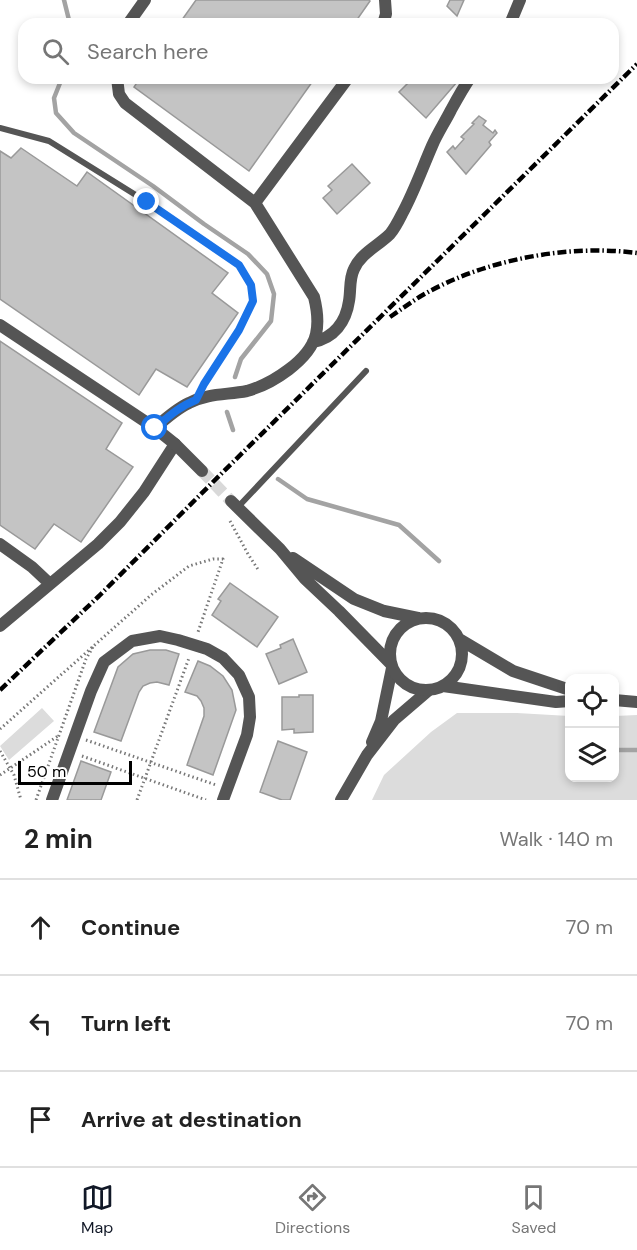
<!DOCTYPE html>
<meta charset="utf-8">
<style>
body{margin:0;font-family:"DM Sans",sans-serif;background:#f2f2f2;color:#222}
.controls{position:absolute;right:18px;bottom:18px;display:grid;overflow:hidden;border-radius:12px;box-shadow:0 3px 9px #0003}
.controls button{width:54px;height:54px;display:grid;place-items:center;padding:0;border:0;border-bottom:2px solid #e0e0e0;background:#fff;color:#222;font:30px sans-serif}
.scale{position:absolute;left:18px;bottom:15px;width:114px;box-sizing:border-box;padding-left:6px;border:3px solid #000;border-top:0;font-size:16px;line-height:21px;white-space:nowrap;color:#000;-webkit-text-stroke:4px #fff;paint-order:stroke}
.stop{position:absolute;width:18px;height:18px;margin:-14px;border:4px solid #1a73e8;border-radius:50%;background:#fff}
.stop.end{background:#1a73e8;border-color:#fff;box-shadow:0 2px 6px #0008}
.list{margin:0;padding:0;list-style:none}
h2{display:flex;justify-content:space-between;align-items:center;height:78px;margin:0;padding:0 24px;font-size:26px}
h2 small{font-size:20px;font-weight:400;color:#767676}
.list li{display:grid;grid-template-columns:39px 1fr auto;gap:18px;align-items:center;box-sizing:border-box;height:96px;padding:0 24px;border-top:2px solid #e0e0e0}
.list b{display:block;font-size:22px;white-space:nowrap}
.list em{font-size:20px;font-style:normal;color:#767676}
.icon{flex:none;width:33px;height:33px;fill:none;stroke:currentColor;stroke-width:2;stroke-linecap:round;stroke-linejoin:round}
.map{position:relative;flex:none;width:637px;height:800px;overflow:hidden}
.search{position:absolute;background:#fff;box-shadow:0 3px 9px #0003;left:18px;right:18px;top:18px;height:66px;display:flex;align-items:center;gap:15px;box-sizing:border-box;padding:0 21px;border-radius:18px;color:#767676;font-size:22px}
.sheet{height:366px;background:#fff}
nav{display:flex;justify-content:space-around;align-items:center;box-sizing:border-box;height:84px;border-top:2px solid #e0e0e0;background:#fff;font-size:16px;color:#767676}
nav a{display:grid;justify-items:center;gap:3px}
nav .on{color:#111827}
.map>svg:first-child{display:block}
.green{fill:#dcdcdc}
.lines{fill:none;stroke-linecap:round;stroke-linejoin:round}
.stream{stroke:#a3a3a3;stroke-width:4.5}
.building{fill:#c4c4c4;stroke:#999;stroke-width:1.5}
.tertiary-tunnel{stroke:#d9d9d9;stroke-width:12;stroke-dasharray:12 6;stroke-linecap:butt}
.path{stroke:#777;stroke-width:3;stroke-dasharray:1.5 3;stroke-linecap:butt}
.service{stroke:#555;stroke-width:6}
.minor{stroke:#555;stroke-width:12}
.tertiary{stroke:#555;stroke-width:12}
.rail{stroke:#000;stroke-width:4.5;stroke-dasharray:9 3 1.5 3;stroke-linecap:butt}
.route{stroke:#1a73e8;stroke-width:8}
</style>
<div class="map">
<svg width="637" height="800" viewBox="0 0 637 800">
<rect width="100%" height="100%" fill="#fff"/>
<path class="green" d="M 42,708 L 54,721 L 9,760 L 0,746 Z
M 457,713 L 517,713 L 569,716 L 570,778 L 614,778 L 615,716 L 637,715 L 637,800 L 372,800 L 384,775 L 431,732 Z"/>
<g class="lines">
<path class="stream" d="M 64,0 L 70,24
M 62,78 L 54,98 L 56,113 L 74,133 L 153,186 L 204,224 L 248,254 L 267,274 L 274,294 L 271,321 L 241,359 L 235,377
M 227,412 L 233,430
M 278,479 L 307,499 L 399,525 L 439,561
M 614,750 L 637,750"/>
</g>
<path class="building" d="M 196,0 L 369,0 L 370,1 L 354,24 L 179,24 Z
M 450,0 L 464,0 L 457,16 L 447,6 Z
M 140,78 L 315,78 L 249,171 L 134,87 Z
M 404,78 L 453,78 L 457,82 L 426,118 L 399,92 L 409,82 Z
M 479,116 L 486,121 L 483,125 L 493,133 L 495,130 L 497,133 L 489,142 L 491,145 L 466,174 L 447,152 L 453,146 L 455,149 L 464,139 L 461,137 L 474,124 L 472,123 Z
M 21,148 L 77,186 L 87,172 L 228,273 L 212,293 L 238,313 L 187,387 L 156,369 L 139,395 L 0,299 L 0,151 L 11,158 Z
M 352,164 L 370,183 L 337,214 L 323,198 L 332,190 L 328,186 Z
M 0,341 L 122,423 L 106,449 L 133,467 L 81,542 L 54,524 L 35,549 L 0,525 Z
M 230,583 L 278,617 L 257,647 L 212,615 L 221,601 L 218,599 Z
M 293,639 L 307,672 L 279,684 L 266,654 L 281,648 L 280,645 Z
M 150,650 L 166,650 L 179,654 L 169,685 L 157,682 L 150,683 L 143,686 L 139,692 L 121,741 L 94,732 L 118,667 L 133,654 Z
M 198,661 L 210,666 L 223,676 L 232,690 L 236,710 L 213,775 L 187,765 L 204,716 L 204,708 L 201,701 L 197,696 L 185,692 Z
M 299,695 L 313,695 L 313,732 L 294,733 L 294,729 L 282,730 L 282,697 L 299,697 Z
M 278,741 L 307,752 L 290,800 L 282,800 L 260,792 Z
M 81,761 L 111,772 L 101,800 L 67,800 Z"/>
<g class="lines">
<path class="tertiary-tunnel" d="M 202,471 L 231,501"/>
<path class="path" d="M 230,521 L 248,554 L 259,571
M 0,729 L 151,595 L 189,566 L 213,559 L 223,559 L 198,632
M 86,740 L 216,785
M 0,751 L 14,775 L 21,800
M 82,756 L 206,800
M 0,775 L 58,736
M 36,800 L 86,659 L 93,647
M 137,800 L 189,658"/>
<path class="service" d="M 0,128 L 49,141 L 147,202 L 239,265 L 251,285 L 253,301 L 239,330 L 204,384 L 196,400
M 238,507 L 366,371"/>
<path class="minor" d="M 128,24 L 145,0
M 383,24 L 386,14 L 385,0
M 510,24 L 520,0
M 117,78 L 119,94 L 125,103 L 255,203 L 314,297 C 317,309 319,321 316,334 C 310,360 272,384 247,391 C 227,395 208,393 189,403 C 176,409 165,419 155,428
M 255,203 L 348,78
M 313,342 C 334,338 346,322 349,301 C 351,290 349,279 354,269 C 361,253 378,246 390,234 C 395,228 399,220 402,214 C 414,192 422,169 432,146 C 437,134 445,122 451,110 C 457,99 463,88 470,78
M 0,544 L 32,567 L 49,583
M 0,626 L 98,544 L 120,522 L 144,492 L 175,444
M 372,742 L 381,721 L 392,668
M 52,800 L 91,691 L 104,662 L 132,641 L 160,636 L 178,640 L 207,649 L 223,658 L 239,675 L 249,697 L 250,717 L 247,735 L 223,800
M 341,800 L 367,755 L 394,720 L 429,690"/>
<path class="tertiary" d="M 0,325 L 155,428 L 175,444 L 202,471
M 231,501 L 280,549 L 305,579 L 339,611 L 390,663
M 293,558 L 354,599 L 384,611 L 418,618
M390 654a36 36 0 1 1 72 0a36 36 0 1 1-72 0Z
M 459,639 L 513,671 L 570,690
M 443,686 L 556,702 L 570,701
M 614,700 L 637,702"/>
<path class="rail" d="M 390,317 C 400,310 410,303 421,296 C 483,260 566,244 637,253
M 0,690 L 99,596 L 223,472 L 637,64"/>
</g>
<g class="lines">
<path class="route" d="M 147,202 L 239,265 L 251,285 L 253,301 L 239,330 L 204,384 L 196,400 C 180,406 168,417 155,428"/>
</g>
</svg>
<div class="controls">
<button><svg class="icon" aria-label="locate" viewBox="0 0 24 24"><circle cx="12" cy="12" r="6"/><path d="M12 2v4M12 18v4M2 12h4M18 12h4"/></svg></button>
<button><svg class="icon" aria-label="layers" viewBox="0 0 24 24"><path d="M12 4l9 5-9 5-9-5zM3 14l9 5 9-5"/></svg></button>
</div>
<div class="scale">50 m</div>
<div class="stop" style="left:155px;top:428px"></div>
<div class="stop end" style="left:147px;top:202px"></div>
<div class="search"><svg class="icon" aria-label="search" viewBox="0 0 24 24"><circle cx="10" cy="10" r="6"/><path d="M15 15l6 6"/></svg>Search here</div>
</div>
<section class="sheet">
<h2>2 min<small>Walk · 140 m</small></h2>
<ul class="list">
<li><svg class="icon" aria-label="ahead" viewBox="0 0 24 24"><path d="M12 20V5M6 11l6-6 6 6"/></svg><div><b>Continue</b></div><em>70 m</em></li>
<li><svg class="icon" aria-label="left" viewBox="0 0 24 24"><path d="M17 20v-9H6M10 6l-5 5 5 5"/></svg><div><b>Turn left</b></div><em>70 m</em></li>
<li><svg class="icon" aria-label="arrive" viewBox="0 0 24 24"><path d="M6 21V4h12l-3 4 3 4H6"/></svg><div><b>Arrive at destination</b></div></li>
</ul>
</section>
<nav>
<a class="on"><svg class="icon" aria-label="map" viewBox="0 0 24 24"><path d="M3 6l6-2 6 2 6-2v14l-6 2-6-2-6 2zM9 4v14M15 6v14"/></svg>Map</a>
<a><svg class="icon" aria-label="directions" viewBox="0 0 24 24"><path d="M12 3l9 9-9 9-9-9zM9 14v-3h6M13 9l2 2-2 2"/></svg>Directions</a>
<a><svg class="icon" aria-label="saved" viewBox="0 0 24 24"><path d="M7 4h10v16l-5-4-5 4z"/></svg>Saved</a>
</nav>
